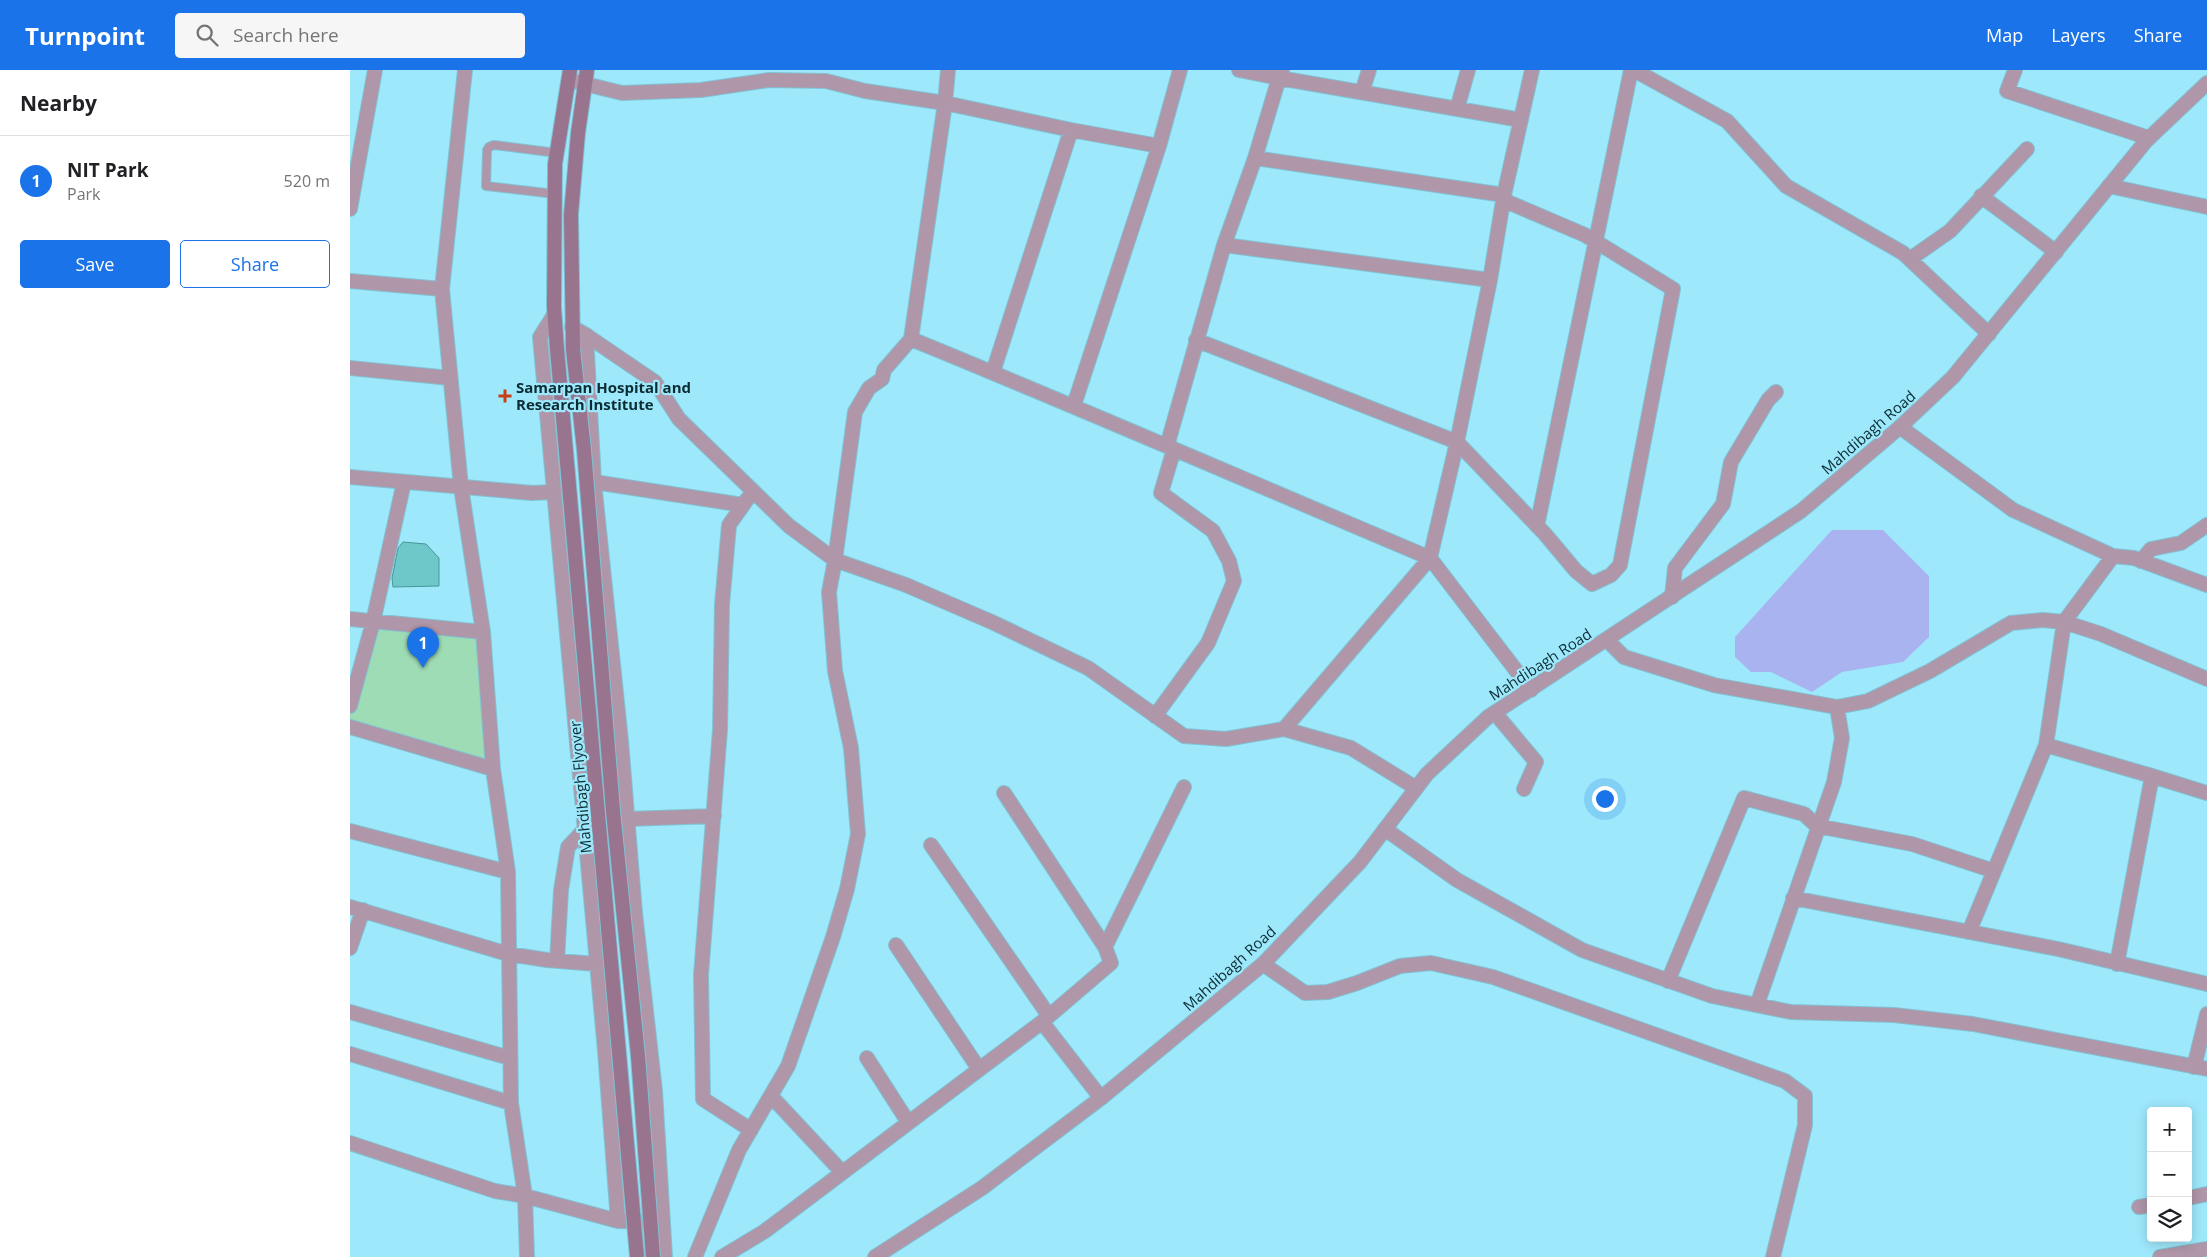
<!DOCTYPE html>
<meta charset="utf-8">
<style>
body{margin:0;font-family:"Open Sans",sans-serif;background:#f6f6f6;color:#202124}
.controls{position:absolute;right:15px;bottom:15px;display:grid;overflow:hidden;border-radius:5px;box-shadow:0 2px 12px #0003}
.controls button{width:45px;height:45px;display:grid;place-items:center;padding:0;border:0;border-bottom:1px solid #e0e0e0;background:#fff;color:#202124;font:25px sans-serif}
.you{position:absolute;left:1254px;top:728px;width:18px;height:18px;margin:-12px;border:4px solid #fff;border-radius:50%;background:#1a73e8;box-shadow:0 0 0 8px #1a73e833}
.badge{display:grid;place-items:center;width:32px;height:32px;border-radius:50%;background:#1a73e8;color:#fff;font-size:16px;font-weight:700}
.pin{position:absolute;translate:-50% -41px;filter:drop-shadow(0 1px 2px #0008)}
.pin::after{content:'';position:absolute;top:26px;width:18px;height:15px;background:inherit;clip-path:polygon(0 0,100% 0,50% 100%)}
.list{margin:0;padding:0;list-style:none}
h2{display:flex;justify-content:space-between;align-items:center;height:65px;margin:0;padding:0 20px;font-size:21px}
h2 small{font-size:16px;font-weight:400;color:#757577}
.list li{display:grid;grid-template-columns:32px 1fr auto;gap:15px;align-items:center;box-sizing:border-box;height:90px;padding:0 20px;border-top:1px solid #e0e0e0}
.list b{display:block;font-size:19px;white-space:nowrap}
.list p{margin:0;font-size:16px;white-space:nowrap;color:#757577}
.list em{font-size:16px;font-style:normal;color:#757577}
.actions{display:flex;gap:10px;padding:15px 20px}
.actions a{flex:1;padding:11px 0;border:1px solid #1a73e8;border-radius:5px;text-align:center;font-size:18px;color:#1a73e8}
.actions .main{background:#1a73e8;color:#fff}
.icon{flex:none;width:28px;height:28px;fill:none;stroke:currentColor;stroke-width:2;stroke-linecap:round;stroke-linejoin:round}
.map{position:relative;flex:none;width:1857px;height:1187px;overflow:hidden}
header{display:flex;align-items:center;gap:30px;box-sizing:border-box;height:70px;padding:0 25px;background:#1a73e8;color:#fff}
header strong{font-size:24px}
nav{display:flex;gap:28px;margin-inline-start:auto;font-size:18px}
.search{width:350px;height:45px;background:#f6f6f6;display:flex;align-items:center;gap:12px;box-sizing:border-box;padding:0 18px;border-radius:5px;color:#757577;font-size:19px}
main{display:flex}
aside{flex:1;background:#fff}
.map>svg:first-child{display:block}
.green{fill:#9edcb5}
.water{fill:#a8b3f0}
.building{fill:#6ec8c9;stroke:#479797}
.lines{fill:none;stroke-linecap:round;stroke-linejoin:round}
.service-casing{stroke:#81c2d4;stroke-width:10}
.minor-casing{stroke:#81c2d4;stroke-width:16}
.tertiary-casing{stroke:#81c2d4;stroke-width:16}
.secondary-casing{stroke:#81c2d4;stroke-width:16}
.service{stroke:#af96a8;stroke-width:8}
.minor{stroke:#af96a8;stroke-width:14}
.tertiary{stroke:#af96a8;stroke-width:14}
.secondary{stroke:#98748f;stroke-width:14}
.secondary-bridge-casing{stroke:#81c2d4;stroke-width:16;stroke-linecap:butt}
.secondary-bridge{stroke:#98748f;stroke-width:14}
.poi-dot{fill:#c73f15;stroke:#9ee8fc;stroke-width:2}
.labels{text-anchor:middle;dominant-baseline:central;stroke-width:4.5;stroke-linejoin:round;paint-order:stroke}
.poi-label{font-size:15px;font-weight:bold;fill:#0c2c33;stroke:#9ee8fc;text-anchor:start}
.street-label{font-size:15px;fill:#0c2c33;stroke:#9ee8fc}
</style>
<header>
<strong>Turnpoint</strong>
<div class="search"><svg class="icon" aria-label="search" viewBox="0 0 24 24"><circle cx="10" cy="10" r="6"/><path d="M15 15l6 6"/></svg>Search here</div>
<nav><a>Map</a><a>Layers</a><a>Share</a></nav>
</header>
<main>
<aside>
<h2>Nearby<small></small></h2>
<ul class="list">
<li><span class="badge">1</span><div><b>NIT Park</b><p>Park</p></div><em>520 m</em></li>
</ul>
<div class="actions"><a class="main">Save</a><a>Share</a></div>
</aside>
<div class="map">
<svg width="1857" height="1187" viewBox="0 0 1857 1187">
<rect width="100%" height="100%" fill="#9ee8fc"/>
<path class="green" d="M 23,552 L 133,562 L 143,699 L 0,657 L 0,635 Z"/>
<path class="water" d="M 1482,460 L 1533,460 L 1579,506 L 1579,567 L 1553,592 L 1492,602 L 1462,622 L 1421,602 L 1401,602 L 1385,587 L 1385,567 Z"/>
<path class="building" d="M 53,472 L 76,474 L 89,488 L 89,516 L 43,517 L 42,508 L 48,478 Z"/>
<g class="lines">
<defs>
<path id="service" d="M 205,124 L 136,116 L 137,80 L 139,77 L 144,75 L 207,83"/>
<path id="minor" d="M 115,0 L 92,219 L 111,417 L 133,562
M 598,0 L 595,33 L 561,269 C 735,340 907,415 1080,488 L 1107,372 L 1140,210 L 874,175 L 817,376
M 889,0 L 929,8 L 932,0
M 1284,0 L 1377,51 L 1436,116 L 1553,183 L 1639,264
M 1665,0 L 1657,21 L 1799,68
M 219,10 L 272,23 L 351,20 L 419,10 L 476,11 L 515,21 L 595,33 L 721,60 L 809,76 L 724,335
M 1012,22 L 1019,0
M 1107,39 L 1118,0
M 809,76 L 830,0
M 905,88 L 929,8 L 1171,50
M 1759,116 L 1857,137
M 1631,126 L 1706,182
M 0,139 L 25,0
M 874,175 L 905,88 L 1154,125
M 1560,189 L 1600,161 L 1677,79
M 1140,210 L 1154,125 L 1182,0
M 0,211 L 92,219
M 204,245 L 190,267 L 255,981 L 268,1151
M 236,265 L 305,312 L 329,349 L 439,456 L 485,490 L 479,522 L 485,601 L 501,678 L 508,764 L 497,819 L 483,867 L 438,996 L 389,1080 L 345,1187
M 561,269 L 534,300 L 532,309 L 519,318 L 505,342 L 485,490 L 556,515 L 644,553 L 738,598 L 834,666 L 876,669 L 934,659
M 846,270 L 1107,372 L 1195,464 L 1226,501 L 1242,514 L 1261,505 L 1270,495 L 1323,219 L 1235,165 L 1153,130
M 0,298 L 100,308
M 643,302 L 721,60
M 1550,357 L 1663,440 L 1763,486 L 1784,488 L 1857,515
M 244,412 L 393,435
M 1187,456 L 1281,0
M 1791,491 L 1801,479 L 1831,473 L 1857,455
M 1322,527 L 1325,498 L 1373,434 L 1381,392 L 1418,330 L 1426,322
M 0,549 L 133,562 L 143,699 L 158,802 L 161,1033 L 175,1126 L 177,1187
M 1257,570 L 1274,587 L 1364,615 L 1487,637 L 1492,668 L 1484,712 L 1407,935
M 0,636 L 23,552 L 54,412
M 1487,637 L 1518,631 L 1580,601 L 1661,553 L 1693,550 L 1714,552 L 1751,564 L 1857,609
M 1145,643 L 1186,692 L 1174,719
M 805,646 L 858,573 L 884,511 L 879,491 L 863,461 L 811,423 L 824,379
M 0,657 L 143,699
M 1696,675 L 1714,552 L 1763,486
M 1802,706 L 1857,723
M 1066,718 L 1001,678 L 934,659 L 1080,488 L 1181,620
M 654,723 L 755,877 L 761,893 L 692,952
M 277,749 L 364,746
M 1035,759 L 1107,810 L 1232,880 L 1362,926 L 1441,942 L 1544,945 L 1623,954 L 1857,999
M 0,761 L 158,802
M 581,775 L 699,946
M 1443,828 L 1708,879 L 1857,914
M 0,837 L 158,884 L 197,890 L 246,894
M 1619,862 L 1696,675 L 1802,706 L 1767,894
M 546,875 L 629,999
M 755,877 L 834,717
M 0,878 L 13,840
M 207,891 L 211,820 L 218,777 L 235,759
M 913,894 L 955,923 L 978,922 L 1007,913 L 1050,896 L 1081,893 L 1143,907 L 1435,1011 L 1455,1026 L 1455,1055 L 1423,1187
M 1318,911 L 1394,728 L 1454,744 L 1467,756 L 1562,774 L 1644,801
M 0,942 L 160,988
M 0,984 L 161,1033
M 517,988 L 558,1052
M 1844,997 L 1857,944
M 421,1026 L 492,1102
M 401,1060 L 353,1029 L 351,905 L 370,660 L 372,535 L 379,455 L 403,421
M 0,1073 L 145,1121 L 175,1126 L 268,1151 L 312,1152
M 1838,1128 L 1857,1124
M 1789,1137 L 1801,1135
M 372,1187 L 415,1161 L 692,952 L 751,1028
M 1810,1187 L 1857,1179"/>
<path id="tertiary" d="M 222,257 L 236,265 L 244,412 L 271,671 L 285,843 L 305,1021 L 315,1187
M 0,407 L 182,423 L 204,422
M 525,1187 L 632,1118 L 751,1028 L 913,894 L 1010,792 L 1077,704 L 1138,647 L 1451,441 L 1550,357 L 1603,307 L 1796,71 L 1857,13"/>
<path id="secondary" d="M 207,279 L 204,237 L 205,94 L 220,0
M 223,279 L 221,144 L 228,63 L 237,0"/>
</defs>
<use href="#service" class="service-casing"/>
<use href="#minor" class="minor-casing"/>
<use href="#tertiary" class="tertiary-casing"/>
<use href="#secondary" class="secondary-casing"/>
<use href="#service" class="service"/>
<use href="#minor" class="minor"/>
<use href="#tertiary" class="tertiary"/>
<use href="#secondary" class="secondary"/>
<defs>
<path id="secondary-bridge" d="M 207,279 L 287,1187
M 223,279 L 234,380 L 263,741 L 288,986 L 303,1187"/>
</defs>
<use href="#secondary-bridge" class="secondary-bridge-casing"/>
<use href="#secondary-bridge" class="secondary-bridge"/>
</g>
<path class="poi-dot" d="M152.5 318.5h5v5h5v5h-5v5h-5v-5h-5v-5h5z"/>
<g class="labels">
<g class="poi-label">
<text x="166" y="317">Samarpan Hospital and<tspan x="166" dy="17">Research Institute</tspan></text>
</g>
<g class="street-label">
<text transform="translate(1518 362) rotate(-41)">Mahdibagh Road</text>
<text transform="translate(1190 594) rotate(-33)">Mahdibagh Road</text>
<text transform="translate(230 717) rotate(-95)">Mahdibagh Flyover</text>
<text transform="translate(879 898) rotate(-42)">Mahdibagh Road</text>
</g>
</g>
</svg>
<div class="controls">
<button>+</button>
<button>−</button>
<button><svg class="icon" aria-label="layers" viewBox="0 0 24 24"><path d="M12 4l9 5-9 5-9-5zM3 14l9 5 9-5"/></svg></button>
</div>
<div class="you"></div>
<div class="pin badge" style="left:73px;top:598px">1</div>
</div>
</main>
